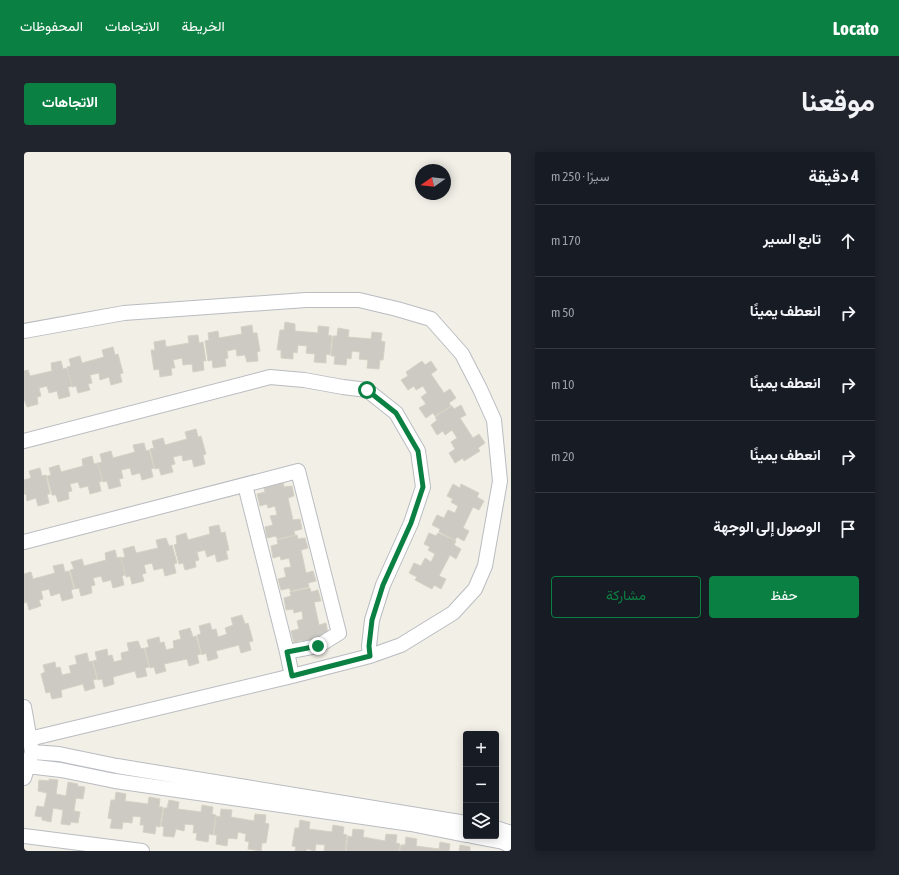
<!DOCTYPE html>
<html lang="ar">
<meta charset="utf-8">
<style>
body{margin:0;font-family:"Asap Condensed",Vazirmatn,sans-serif;background:#20242c;color:#f1f3f6;direction:rtl}
.controls{position:absolute;right:12px;bottom:12px;display:grid;overflow:hidden;border-radius:4px;box-shadow:0 2px 10px #0003}
.controls button{width:36px;height:36px;display:grid;place-items:center;padding:0;border:0;border-bottom:1px solid #363941;background:#171b24;color:#f1f3f6;font:20px sans-serif}
.compass{position:absolute;left:391px;top:12px;width:36px;height:36px;border-radius:50%;background:#171b24;box-shadow:0 2px 10px #0003;rotate:256deg}
.stop{position:absolute;width:12px;height:12px;margin:-9px;border:3px solid #0b8043;border-radius:50%;background:#fff}
.stop.end{background:#0b8043;border-color:#fff;box-shadow:0 1px 4px #0008}
.list{margin:0;padding:0;list-style:none}
h2{display:flex;justify-content:space-between;align-items:center;height:52px;margin:0;padding:0 16px;font-size:17px}
h2 small{font-size:13px;font-weight:400;color:#9ea1a6}
.list li{display:grid;grid-template-columns:26px 1fr auto;gap:12px;align-items:center;box-sizing:border-box;height:72px;padding:0 16px;border-top:1px solid #363941}
.list b{display:block;font-size:15px;white-space:nowrap}
.list em{font-size:13px;font-style:normal;color:#9ea1a6}
.actions{display:flex;gap:8px;padding:12px 16px}
.actions a{flex:1;padding:9px 0;border:1px solid #0b8043;border-radius:4px;text-align:center;font-size:14px;color:#0b8043}
.actions .main{background:#0b8043;color:#fff}
.icon{flex:none;width:22px;height:22px;fill:none;stroke:currentColor;stroke-width:2;stroke-linecap:round;stroke-linejoin:round}
.map{position:relative;flex:none;width:487px;height:699px;overflow:hidden;direction:ltr;border-radius:4px}
header{display:flex;align-items:center;gap:24px;box-sizing:border-box;height:56px;padding:0 20px;background:#0b8043;color:#fff}
header strong{font-size:19px}
nav{display:flex;gap:22px;margin-inline-start:auto;font-size:14px}
.intro{display:flex;align-items:center;justify-content:space-between;box-sizing:border-box;height:96px;padding:0 24px}
h1{margin:0;font-size:28px}
.button{padding:10px 18px;border-radius:4px;background:#0b8043;color:#fff;font-size:14px;font-weight:700}
main{display:flex;gap:24px;padding:0 24px}
aside{flex:1;background:#171b24;border-radius:4px;box-shadow:0 2px 10px #0003}
.map>svg:first-child{display:block}
.building{fill:#cccac3;stroke:#d6d1c4}
.lines{fill:none;stroke-linecap:round;stroke-linejoin:round}
.minor-casing{stroke:#b9bcc1;stroke-width:16}
.minor{stroke:#fff;stroke-width:14}
.route{stroke:#0b8043;stroke-width:5}
</style>
<header>
<strong>Locato</strong>
<nav><a>الخريطة</a><a>الاتجاهات</a><a>المحفوظات</a></nav>
</header>
<div class="intro"><h1>موقعنا</h1><a class="button">الاتجاهات</a></div>
<main>
<aside>
<h2>4 دقيقة<small>سيرًا · 250 m</small></h2>
<ul class="list">
<li><svg class="icon" aria-label="ahead" viewBox="0 0 24 24"><path d="M12 20V5M6 11l6-6 6 6"/></svg><div><b>تابع السير</b></div><em>170 m</em></li>
<li><svg class="icon" aria-label="right" viewBox="0 0 24 24"><path d="M7 20v-9h11M14 6l5 5-5 5"/></svg><div><b>انعطف يمينًا</b></div><em>50 m</em></li>
<li><svg class="icon" aria-label="right" viewBox="0 0 24 24"><path d="M7 20v-9h11M14 6l5 5-5 5"/></svg><div><b>انعطف يمينًا</b></div><em>10 m</em></li>
<li><svg class="icon" aria-label="right" viewBox="0 0 24 24"><path d="M7 20v-9h11M14 6l5 5-5 5"/></svg><div><b>انعطف يمينًا</b></div><em>20 m</em></li>
<li><svg class="icon" aria-label="arrive" viewBox="0 0 24 24"><path d="M6 21V4h12l-3 4 3 4H6"/></svg><div><b>الوصول إلى الوجهة</b></div></li>
</ul>
<div class="actions"><a class="main">حفظ</a><a>مشاركة</a></div>
</aside>
<div class="map">
<svg width="487" height="699" viewBox="0 0 487 699">
<rect width="100%" height="100%" fill="#f1efe6"/>
<path class="building" d="M 261,170 L 271,172 L 271,179 L 294,181 L 294,174 L 305,175 L 304,183 L 308,184 L 306,203 L 302,202 L 302,211 L 290,210 L 291,202 L 282,201 L 283,194 L 274,193 L 273,201 L 269,200 L 269,207 L 257,206 L 257,198 L 253,198 L 256,178 L 260,178 Z
M 228,173 L 229,181 L 233,181 L 236,199 L 233,200 L 234,209 L 223,210 L 221,203 L 213,204 L 212,197 L 203,199 L 204,206 L 201,207 L 202,214 L 189,216 L 188,208 L 184,209 L 181,189 L 185,188 L 184,181 L 194,179 L 195,186 L 218,182 L 217,175 Z
M 314,176 L 325,178 L 324,185 L 347,187 L 348,180 L 358,181 L 357,189 L 361,190 L 359,208 L 356,208 L 355,217 L 343,216 L 344,208 L 335,207 L 336,200 L 328,199 L 327,207 L 323,206 L 322,213 L 310,212 L 311,204 L 307,204 L 309,184 L 313,184 Z
M 174,183 L 175,191 L 179,190 L 182,209 L 179,209 L 180,218 L 169,220 L 168,212 L 159,213 L 158,206 L 149,208 L 151,216 L 147,216 L 148,223 L 136,225 L 135,217 L 130,218 L 127,198 L 131,198 L 130,190 L 141,188 L 142,195 L 165,191 L 164,184 Z
M 89,195 L 91,203 L 94,202 L 99,221 L 96,222 L 98,230 L 87,233 L 85,225 L 76,228 L 75,221 L 66,223 L 68,231 L 64,232 L 66,238 L 54,241 L 52,234 L 48,235 L 43,215 L 47,214 L 45,207 L 56,204 L 58,211 L 80,205 L 78,198 Z
M 37,209 L 39,217 L 43,216 L 48,234 L 44,235 L 46,244 L 35,247 L 33,239 L 25,241 L 23,234 L 15,236 L 17,244 L 13,245 L 14,252 L 3,255 L 0,247 L 0,219 L 4,218 L 6,224 L 28,219 L 27,211 Z
M 398,209 L 401,213 L 407,209 L 413,218 L 407,222 L 420,241 L 426,237 L 432,246 L 425,251 L 427,254 L 411,264 L 409,261 L 402,266 L 395,256 L 402,252 L 397,245 L 403,241 L 399,234 L 392,238 L 390,234 L 384,238 L 377,228 L 384,224 L 382,220 Z
M 437,253 L 442,263 L 436,266 L 449,286 L 455,282 L 461,291 L 454,296 L 456,299 L 440,309 L 439,306 L 431,311 L 425,301 L 431,297 L 427,290 L 433,286 L 428,278 L 421,283 L 419,279 L 413,283 L 407,273 L 413,268 L 411,265 L 428,254 L 430,257 Z
M 172,277 L 174,285 L 177,284 L 182,302 L 179,303 L 181,312 L 170,315 L 168,307 L 159,309 L 158,303 L 149,305 L 151,312 L 147,313 L 149,320 L 137,323 L 135,316 L 131,317 L 126,297 L 130,296 L 128,289 L 139,286 L 141,293 L 163,287 L 161,280 Z
M 120,291 L 122,299 L 125,298 L 130,316 L 127,317 L 129,325 L 118,328 L 116,321 L 108,323 L 106,316 L 97,318 L 99,326 L 95,327 L 97,334 L 85,337 L 83,329 L 79,330 L 74,311 L 78,310 L 76,302 L 87,299 L 89,306 L 111,300 L 109,293 Z
M 68,304 L 70,312 L 74,311 L 78,329 L 75,330 L 77,339 L 66,342 L 64,334 L 56,336 L 54,330 L 46,332 L 48,339 L 44,340 L 45,347 L 34,350 L 32,343 L 28,343 L 23,324 L 27,323 L 25,316 L 35,313 L 37,320 L 59,314 L 58,307 Z
M 16,316 L 18,324 L 22,323 L 26,342 L 23,342 L 25,351 L 14,354 L 12,346 L 3,349 L 2,342 L 0,342 L 0,328 L 7,326 L 5,319 Z
M 259,331 L 260,335 L 268,334 L 270,344 L 264,346 L 269,368 L 276,367 L 278,377 L 270,379 L 271,383 L 253,387 L 252,384 L 243,386 L 241,375 L 249,373 L 246,364 L 253,363 L 251,354 L 244,356 L 243,352 L 236,354 L 233,342 L 241,340 L 240,336 Z
M 429,332 L 436,336 L 437,332 L 455,341 L 453,345 L 460,349 L 455,358 L 449,355 L 439,376 L 445,379 L 440,389 L 433,385 L 431,388 L 415,380 L 416,377 L 408,373 L 413,363 L 420,366 L 424,358 L 431,361 L 434,354 L 427,350 L 429,347 L 423,344 Z
M 195,373 L 197,381 L 201,380 L 205,398 L 202,399 L 204,407 L 193,410 L 191,402 L 183,405 L 181,398 L 173,400 L 175,408 L 171,409 L 172,415 L 161,418 L 159,411 L 155,412 L 150,393 L 153,392 L 152,384 L 162,381 L 164,388 L 186,382 L 185,375 Z
M 405,381 L 412,384 L 414,381 L 432,389 L 430,393 L 437,397 L 432,407 L 426,403 L 415,424 L 422,427 L 417,437 L 410,433 L 408,437 L 391,428 L 393,425 L 385,421 L 390,411 L 397,414 L 401,406 L 407,410 L 411,402 L 404,398 L 406,395 L 400,392 Z
M 273,383 L 274,387 L 281,386 L 284,396 L 277,398 L 282,421 L 289,419 L 292,429 L 284,431 L 285,435 L 266,439 L 266,436 L 257,438 L 254,427 L 262,425 L 260,416 L 267,415 L 265,406 L 257,408 L 256,404 L 249,406 L 247,394 L 254,392 L 253,388 Z
M 142,386 L 145,394 L 148,393 L 153,411 L 150,412 L 152,421 L 141,424 L 139,416 L 130,418 L 128,411 L 120,413 L 122,421 L 118,422 L 120,429 L 108,432 L 106,424 L 102,425 L 97,406 L 101,405 L 99,397 L 110,394 L 112,401 L 134,396 L 132,388 Z
M 91,398 L 93,406 L 97,405 L 101,423 L 98,424 L 100,433 L 89,436 L 87,428 L 79,430 L 77,424 L 69,426 L 71,433 L 67,434 L 68,441 L 57,444 L 55,436 L 51,437 L 46,418 L 50,417 L 47,410 L 58,407 L 60,414 L 82,408 L 81,401 Z
M 39,412 L 41,420 L 45,419 L 50,437 L 47,438 L 49,446 L 38,449 L 36,441 L 27,444 L 25,437 L 17,439 L 19,447 L 15,448 L 17,454 L 5,458 L 3,450 L 0,451 L 0,422 L 7,420 L 9,427 L 31,421 L 29,414 Z
M 286,436 L 287,440 L 294,438 L 297,449 L 290,450 L 295,473 L 302,471 L 304,482 L 296,484 L 297,488 L 279,492 L 278,488 L 270,491 L 267,479 L 275,477 L 273,469 L 279,467 L 278,459 L 270,461 L 269,457 L 262,458 L 260,446 L 267,444 L 266,440 Z
M 218,463 L 221,472 L 224,471 L 229,489 L 225,490 L 227,498 L 217,501 L 215,493 L 192,499 L 194,506 L 184,509 L 182,501 L 178,503 L 173,483 L 177,482 L 175,474 L 186,471 L 188,478 L 192,477 L 194,485 L 203,482 L 201,476 L 209,473 L 207,466 Z
M 166,476 L 169,485 L 172,484 L 177,502 L 173,503 L 175,511 L 165,514 L 163,507 L 140,512 L 142,519 L 132,522 L 130,515 L 126,516 L 121,496 L 125,495 L 123,488 L 135,485 L 136,491 L 140,490 L 142,498 L 150,496 L 149,489 L 157,487 L 155,479 Z
M 114,489 L 117,497 L 120,496 L 125,515 L 121,516 L 123,524 L 113,526 L 111,519 L 89,525 L 90,532 L 80,535 L 78,527 L 74,528 L 69,509 L 73,508 L 71,500 L 83,497 L 84,504 L 88,503 L 90,510 L 98,508 L 97,501 L 105,499 L 103,491 Z
M 63,501 L 65,510 L 68,509 L 73,527 L 69,528 L 71,536 L 61,539 L 59,532 L 37,538 L 38,545 L 28,547 L 26,540 L 22,541 L 17,522 L 21,520 L 19,513 L 31,510 L 32,516 L 36,515 L 38,523 L 47,521 L 45,514 L 53,512 L 51,504 Z
M 25,627 L 34,628 L 32,642 L 42,644 L 44,630 L 54,632 L 53,634 L 61,635 L 59,647 L 52,646 L 50,659 L 56,660 L 54,671 L 47,670 L 46,673 L 37,672 L 39,658 L 29,656 L 27,670 L 18,668 L 18,665 L 11,664 L 13,654 L 20,655 L 23,641 L 14,639 L 15,628 L 25,629 Z
M 92,640 L 102,642 L 101,649 L 124,652 L 125,645 L 136,647 L 135,655 L 139,655 L 136,675 L 132,674 L 131,682 L 119,680 L 120,673 L 116,673 L 117,665 L 109,664 L 108,671 L 99,670 L 98,677 L 86,676 L 88,667 L 84,666 L 87,648 L 91,648 Z
M 145,648 L 155,650 L 154,657 L 177,660 L 178,653 L 189,655 L 188,662 L 192,663 L 189,683 L 185,682 L 184,690 L 172,688 L 173,681 L 169,681 L 170,673 L 161,672 L 160,679 L 152,677 L 150,685 L 139,684 L 140,675 L 137,674 L 140,656 L 143,656 Z
M 197,657 L 208,658 L 207,665 L 230,669 L 231,662 L 242,663 L 241,671 L 245,672 L 242,691 L 238,691 L 237,699 L 224,697 L 225,690 L 221,689 L 222,682 L 214,680 L 213,687 L 204,686 L 203,694 L 192,692 L 193,683 L 190,683 L 192,664 L 196,665 Z
M 276,668 L 286,670 L 285,677 L 308,680 L 309,673 L 320,675 L 319,682 L 323,683 L 321,699 L 300,699 L 301,693 L 292,692 L 291,699 L 283,697 L 282,699 L 271,699 L 272,695 L 268,694 L 271,676 L 275,676 Z
M 329,677 L 340,678 L 339,685 L 361,689 L 362,682 L 373,683 L 372,691 L 376,692 L 375,699 L 322,699 L 324,684 L 328,685 Z
M 382,685 L 393,687 L 392,694 L 415,697 L 416,690 L 426,692 L 425,699 L 376,699 L 377,693 L 381,693 Z
M 436,693 L 446,695 L 446,699 L 435,699 Z"/>
<g class="lines">
<defs>
<path id="minor" d="M 0,179 L 100,161 L 282,148 L 335,148 L 373,157 L 407,167 L 438,202 L 456,237 L 470,268 L 476,329 L 461,414 L 451,437 L 429,461 L 377,493 L 346,504 L 268,524 L 5,587
M 0,289 L 246,225 L 280,228 L 319,235 L 343,238 L 372,261 L 394,299 L 399,335 L 387,371 L 359,433 L 348,468 L 345,494 L 346,504
M 221,333 L 263,500 L 268,524
M 0,390 L 274,319 L 315,481 L 294,494 L 263,500
M 0,555 L 8,600 L 0,626
M 8,600 L 35,602 L 93,614 L 442,671
M 3,614 L 37,618 L 91,629 L 387,672 L 442,683
M 472,676 L 487,681
M 0,684 L 118,699
M 448,684 L 479,690 L 487,694"/>
</defs>
<use href="#minor" class="minor-casing"/>
<use href="#minor" class="minor"/>
</g>
<g class="lines">
<path class="route" d="M 294,494 L 263,500 L 268,524 L 346,504 L 345,494 L 348,468 L 359,433 L 387,371 L 399,335 L 394,299 L 372,261 L 343,238"/>
</g>
</svg>
<div class="controls">
<button>+</button>
<button>−</button>
<button><svg class="icon" aria-label="layers" viewBox="0 0 24 24"><path d="M12 4l9 5-9 5-9-5zM3 14l9 5 9-5"/></svg></button>
</div>
<svg class="compass" viewBox="-18 -18 36 36"><path d="M0-13l5 13h-10z" fill="#e53935"/><path d="M0 13l5-13h-10z" fill="#9ea1a6"/></svg>
<div class="stop" style="left:343px;top:238px"></div>
<div class="stop end" style="left:294px;top:494px"></div>
</div>
</main>
